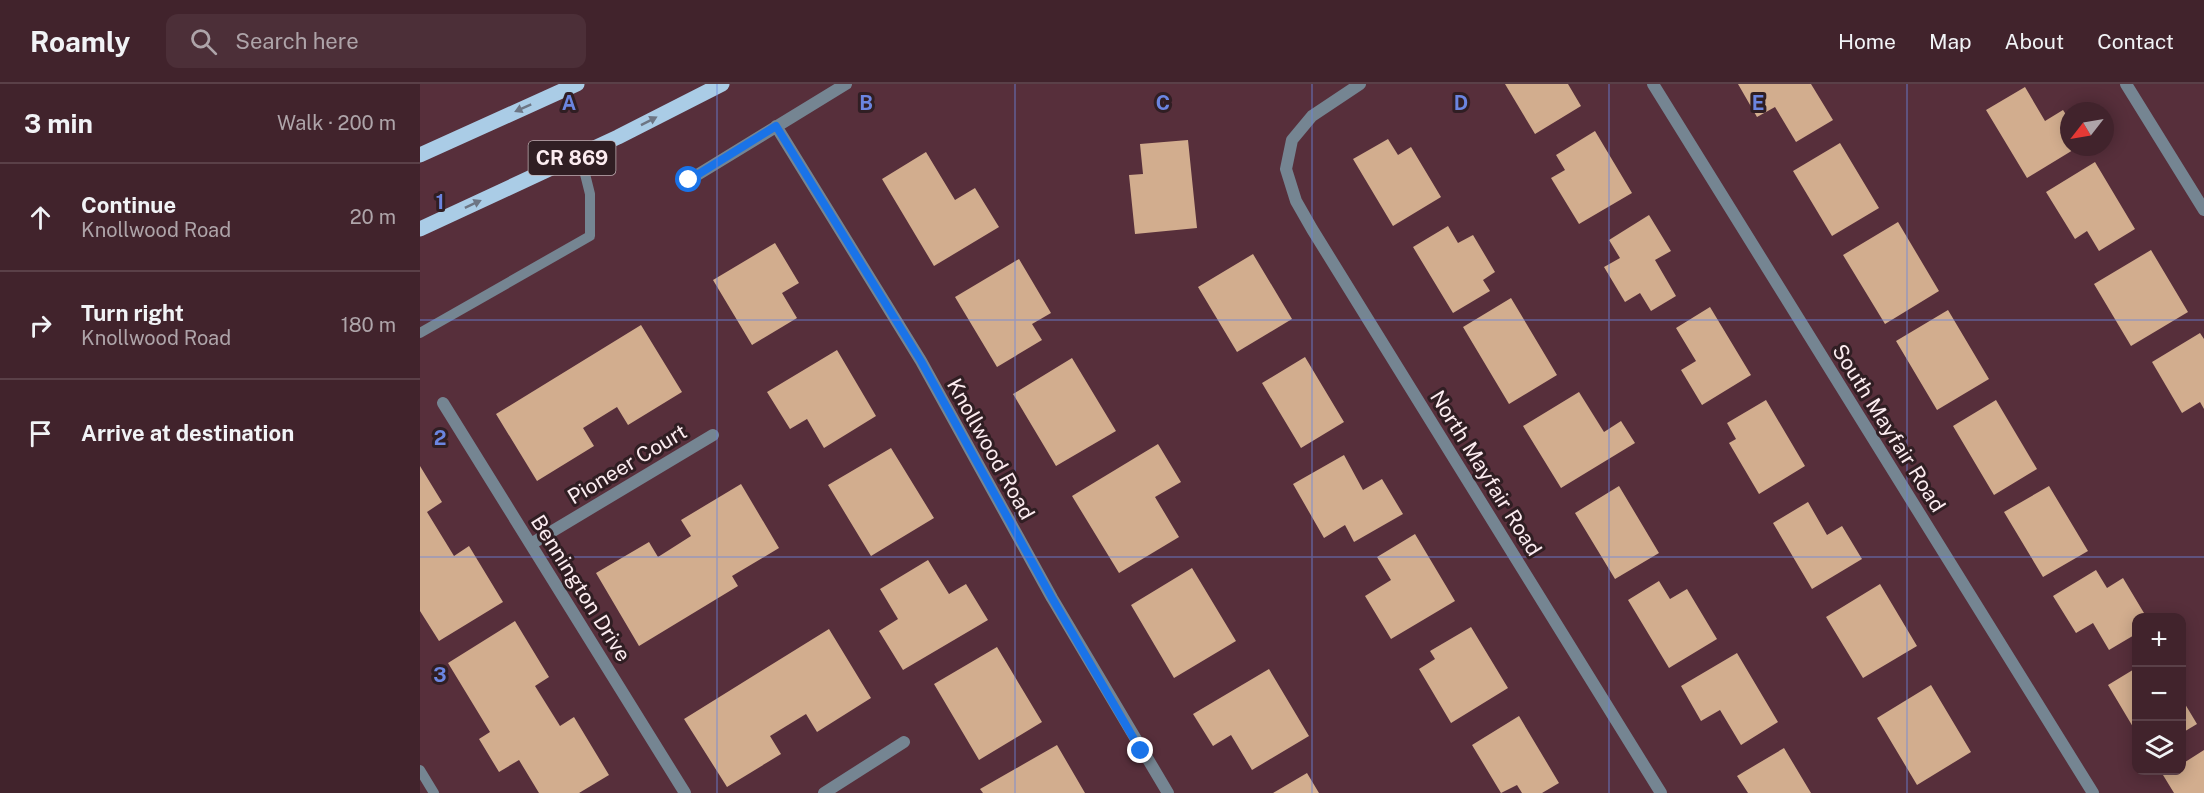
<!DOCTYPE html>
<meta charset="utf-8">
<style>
body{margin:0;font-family:"Public Sans",sans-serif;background:#4c2f38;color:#f1f3f6}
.controls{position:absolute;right:18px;bottom:18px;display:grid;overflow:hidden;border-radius:12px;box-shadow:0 3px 15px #0003}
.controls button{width:54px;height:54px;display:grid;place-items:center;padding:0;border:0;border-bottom:2px solid #5a4048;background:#41232c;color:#f1f3f6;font:30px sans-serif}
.compass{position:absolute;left:1640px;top:18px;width:54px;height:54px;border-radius:50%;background:#41232c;box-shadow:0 3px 15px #0003;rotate:239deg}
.stop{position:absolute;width:18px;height:18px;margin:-14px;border:4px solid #1a73e8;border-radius:50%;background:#fff}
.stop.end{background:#1a73e8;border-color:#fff;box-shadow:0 2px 6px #0008}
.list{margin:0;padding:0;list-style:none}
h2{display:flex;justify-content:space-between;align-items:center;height:78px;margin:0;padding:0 24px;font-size:26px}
h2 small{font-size:20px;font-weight:400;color:#aea4a9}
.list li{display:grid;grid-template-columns:39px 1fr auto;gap:18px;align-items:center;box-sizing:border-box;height:108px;padding:0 24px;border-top:2px solid #5a4048}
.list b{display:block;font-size:22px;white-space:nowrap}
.list p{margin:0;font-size:20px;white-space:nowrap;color:#aea4a9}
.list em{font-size:20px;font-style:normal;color:#aea4a9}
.icon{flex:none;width:33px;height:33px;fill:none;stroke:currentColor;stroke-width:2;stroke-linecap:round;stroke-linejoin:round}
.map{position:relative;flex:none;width:1784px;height:709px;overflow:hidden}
header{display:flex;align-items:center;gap:36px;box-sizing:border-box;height:84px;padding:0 30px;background:#41232c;border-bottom:2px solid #5a4048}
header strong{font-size:28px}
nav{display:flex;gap:33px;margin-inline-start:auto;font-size:21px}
.search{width:420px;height:54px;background:#4c2f38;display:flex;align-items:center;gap:15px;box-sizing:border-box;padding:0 21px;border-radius:12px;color:#aea4a9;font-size:22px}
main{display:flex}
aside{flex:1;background:#41232c}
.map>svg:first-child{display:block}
.building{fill:#d2ad8e}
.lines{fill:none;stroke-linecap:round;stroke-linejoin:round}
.service{stroke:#758592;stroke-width:10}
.minor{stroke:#758592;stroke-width:12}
.primary{stroke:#aacce6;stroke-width:15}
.oneway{fill:#6d7584}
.route{stroke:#1a73e8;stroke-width:8}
.grid{fill:none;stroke:#6b85e0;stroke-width:1.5;stroke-opacity:0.55}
.labels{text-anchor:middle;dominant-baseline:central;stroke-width:6;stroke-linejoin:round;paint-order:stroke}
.shield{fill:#301e23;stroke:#bfaeb2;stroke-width:1.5}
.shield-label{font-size:20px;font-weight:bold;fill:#fcecf0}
.street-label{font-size:21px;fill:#fcecf0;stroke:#301e23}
.grid-label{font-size:20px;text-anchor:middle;font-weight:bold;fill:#6b85e0;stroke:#301e23;stroke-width:6;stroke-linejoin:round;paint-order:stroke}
</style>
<header>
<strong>Roamly</strong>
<div class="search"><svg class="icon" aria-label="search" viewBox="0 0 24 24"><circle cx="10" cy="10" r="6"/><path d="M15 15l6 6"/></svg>Search here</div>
<nav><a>Home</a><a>Map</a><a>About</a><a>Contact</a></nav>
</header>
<main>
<aside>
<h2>3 min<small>Walk · 200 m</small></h2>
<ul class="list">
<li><svg class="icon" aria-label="ahead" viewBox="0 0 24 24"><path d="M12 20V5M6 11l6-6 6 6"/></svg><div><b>Continue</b><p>Knollwood Road</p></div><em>20 m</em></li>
<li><svg class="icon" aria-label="right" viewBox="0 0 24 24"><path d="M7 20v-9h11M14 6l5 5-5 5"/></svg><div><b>Turn right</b><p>Knollwood Road</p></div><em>180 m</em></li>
<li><svg class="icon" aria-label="arrive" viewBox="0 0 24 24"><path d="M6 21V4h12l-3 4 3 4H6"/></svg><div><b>Arrive at destination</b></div></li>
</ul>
</aside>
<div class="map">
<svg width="1784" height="709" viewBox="0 0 1784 709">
<rect width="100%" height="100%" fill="#572f3b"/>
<path class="building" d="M 1085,0 L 1148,0 L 1161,22 L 1115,50 Z
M 1318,0 L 1391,0 L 1413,36 L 1376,58 L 1355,23 L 1337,33 Z
M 1605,3 L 1625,37 L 1643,26 L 1649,35 L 1649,63 L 1658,63 L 1607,94 L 1566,26 Z
M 1175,47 L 1212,109 L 1159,140 L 1131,94 L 1145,86 L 1136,71 Z
M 968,55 L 978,71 L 991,63 L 1021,113 L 973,142 L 933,75 Z
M 768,56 L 777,144 L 715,150 L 709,91 L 723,90 L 720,60 Z
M 1420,59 L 1459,124 L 1412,152 L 1373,87 Z
M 506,68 L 535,116 L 555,104 L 579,143 L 514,182 L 462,95 Z
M 1675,78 L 1715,145 L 1679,167 L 1667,147 L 1655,155 L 1626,108 Z
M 1229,131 L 1251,167 L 1235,176 L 1256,212 L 1231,227 L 1220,209 L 1205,218 L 1184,183 L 1200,174 L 1189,156 Z
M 1478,138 L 1519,207 L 1465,240 L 1423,171 Z
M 1028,142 L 1038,159 L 1053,151 L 1075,188 L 1063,196 L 1070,207 L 1033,229 L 993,163 Z
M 355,159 L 379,199 L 362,209 L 377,234 L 332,261 L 293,196 Z
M 1731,166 L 1768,228 L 1711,262 L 1674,200 Z
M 833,170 L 872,235 L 817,268 L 778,203 Z
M 599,175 L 631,229 L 612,240 L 622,256 L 577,283 L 535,213 Z
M 1091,214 L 1137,291 L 1089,320 L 1043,243 Z
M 1290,223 L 1331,291 L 1282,321 L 1261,286 L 1276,277 L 1256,244 Z
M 1528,226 L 1569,295 L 1517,326 L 1476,257 Z
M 221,241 L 262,308 L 208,341 L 197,323 L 163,344 L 174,362 L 117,397 L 76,330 Z
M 1780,249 L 1784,255 L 1784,325 L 1780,318 L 1762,329 L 1732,278 Z
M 417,266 L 456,332 L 404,364 L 387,335 L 370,345 L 347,308 Z
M 885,273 L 924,338 L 881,364 L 842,299 Z
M 652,274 L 696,347 L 636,382 L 593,310 Z
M 1159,308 L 1184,348 L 1201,337 L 1215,359 L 1141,404 L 1103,342 Z
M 1346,316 L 1385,382 L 1339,410 L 1309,359 L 1316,355 L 1307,339 Z
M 1576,316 L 1617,385 L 1574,411 L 1533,342 Z
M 738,360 L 761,398 L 735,413 L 759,453 L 699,489 L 652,412 Z
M 471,364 L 514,434 L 451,472 L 408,401 Z
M 924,371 L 943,406 L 962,395 L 983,430 L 934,458 L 925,441 L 904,454 L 873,400 Z
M 0,382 L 22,418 L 7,428 L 34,472 L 49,462 L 83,518 L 19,557 L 0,527 Z
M 321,400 L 359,464 L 312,492 L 318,502 L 219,562 L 176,489 L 229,458 L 238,473 L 271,452 L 261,436 Z
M 1199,402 L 1239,469 L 1195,495 L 1155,429 Z
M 1629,402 L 1668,467 L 1623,493 L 1584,428 Z
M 1388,418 L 1407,451 L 1422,442 L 1442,475 L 1392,505 L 1353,439 Z
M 995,450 L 1035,517 L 971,555 L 945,512 L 971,496 L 957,473 Z
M 508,476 L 529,510 L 546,500 L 568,536 L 483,586 L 459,547 L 478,535 L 460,505 Z
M 772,484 L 816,557 L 754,594 L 711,521 Z
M 1676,486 L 1687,504 L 1703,494 L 1727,534 L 1716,534 L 1716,550 L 1689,566 L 1673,539 L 1656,549 L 1633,512 Z
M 1239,497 L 1250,515 L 1267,505 L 1297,555 L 1249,584 L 1208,516 Z
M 1460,500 L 1497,562 L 1443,594 L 1406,533 Z
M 95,537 L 129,593 L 115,602 L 140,642 L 154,633 L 189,691 L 159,709 L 119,709 L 99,676 L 79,688 L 59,655 L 70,648 L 28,579 Z
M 1051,543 L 1088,604 L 1031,639 L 999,585 L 1015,575 L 1010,567 Z
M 409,545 L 451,614 L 397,648 L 386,630 L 350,652 L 361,670 L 307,703 L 264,635 Z
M 577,563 L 622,638 L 559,676 L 514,600 Z
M 1317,569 L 1358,638 L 1321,661 L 1300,626 L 1281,637 L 1261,602 Z
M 1716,584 L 1716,648 L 1688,601 Z
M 849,585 L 889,652 L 832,686 L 811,651 L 793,662 L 773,630 Z
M 1511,601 L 1551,668 L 1497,701 L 1457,634 Z
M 1762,615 L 1777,640 L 1762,649 Z
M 1099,632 L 1139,699 L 1122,709 L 1102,709 L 1097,701 L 1081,709 L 1052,661 Z
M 637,661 L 665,709 L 563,709 L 560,705 Z
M 1364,664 L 1391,709 L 1328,709 L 1317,692 Z
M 1784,666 L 1784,709 L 1754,709 L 1743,691 L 1750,686 L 1762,686 L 1762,680 Z
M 887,689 L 899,709 L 853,709 Z"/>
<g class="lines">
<path class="service" d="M 0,249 L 170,152 L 170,110 L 160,70
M 0,686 L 14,709"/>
<path class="minor" d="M 940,0 L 892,32 L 872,56 L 866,85 L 876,117 L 892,145 L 1241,709
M 1233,0 L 1673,709
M 1706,0 L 1784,126
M 356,42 L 501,277 L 632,514 L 748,709
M 269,96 L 426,0
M 23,319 L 265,709
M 111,460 L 293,351
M 404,709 L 484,658"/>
<path class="primary" d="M 0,71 L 157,0
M 0,145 L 198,53 L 302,0"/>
</g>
<defs><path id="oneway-solid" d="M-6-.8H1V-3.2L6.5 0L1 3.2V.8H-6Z" transform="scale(1.5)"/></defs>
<g class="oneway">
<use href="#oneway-solid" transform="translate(103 24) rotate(156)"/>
<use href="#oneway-solid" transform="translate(229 37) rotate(-27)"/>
<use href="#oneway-solid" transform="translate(53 120) rotate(-25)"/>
</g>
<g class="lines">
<path class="route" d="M 269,96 L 356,42 L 501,277 L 632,514 L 721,667"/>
</g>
<path class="grid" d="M 297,0 L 297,709M 595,0 L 595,709M 892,0 L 892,709M 1189,0 L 1189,709M 1487,0 L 1487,709M 0,236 L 1784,236M 0,473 L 1784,473"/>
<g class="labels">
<rect class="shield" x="108.5" y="57" width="87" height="34" rx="4.5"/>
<g class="shield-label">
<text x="152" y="74">CR 869</text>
</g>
<g class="street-label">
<text transform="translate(1469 344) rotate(58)">South Mayfair Road</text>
<text transform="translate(571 365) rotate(61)">Knollwood Road</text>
<text transform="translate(207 380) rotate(-31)">Pioneer Court</text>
<text transform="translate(1066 389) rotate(58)">North Mayfair Road</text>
<text transform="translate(161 504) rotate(58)">Bennington Drive</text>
</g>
</g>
<g class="grid-label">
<text x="149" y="26">A</text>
<text x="446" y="26">B</text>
<text x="743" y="26">C</text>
<text x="1041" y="26">D</text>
<text x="1338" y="26">E</text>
<text x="20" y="125">1</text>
<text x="20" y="361">2</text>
<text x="20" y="598">3</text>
</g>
</svg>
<div class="controls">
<button>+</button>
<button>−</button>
<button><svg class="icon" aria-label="layers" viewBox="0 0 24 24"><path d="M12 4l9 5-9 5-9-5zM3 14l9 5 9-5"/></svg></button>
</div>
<svg class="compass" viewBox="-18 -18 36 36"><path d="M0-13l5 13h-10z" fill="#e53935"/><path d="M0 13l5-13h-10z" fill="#aea4a9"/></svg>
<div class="stop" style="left:269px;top:96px"></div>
<div class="stop end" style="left:721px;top:667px"></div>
</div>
</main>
